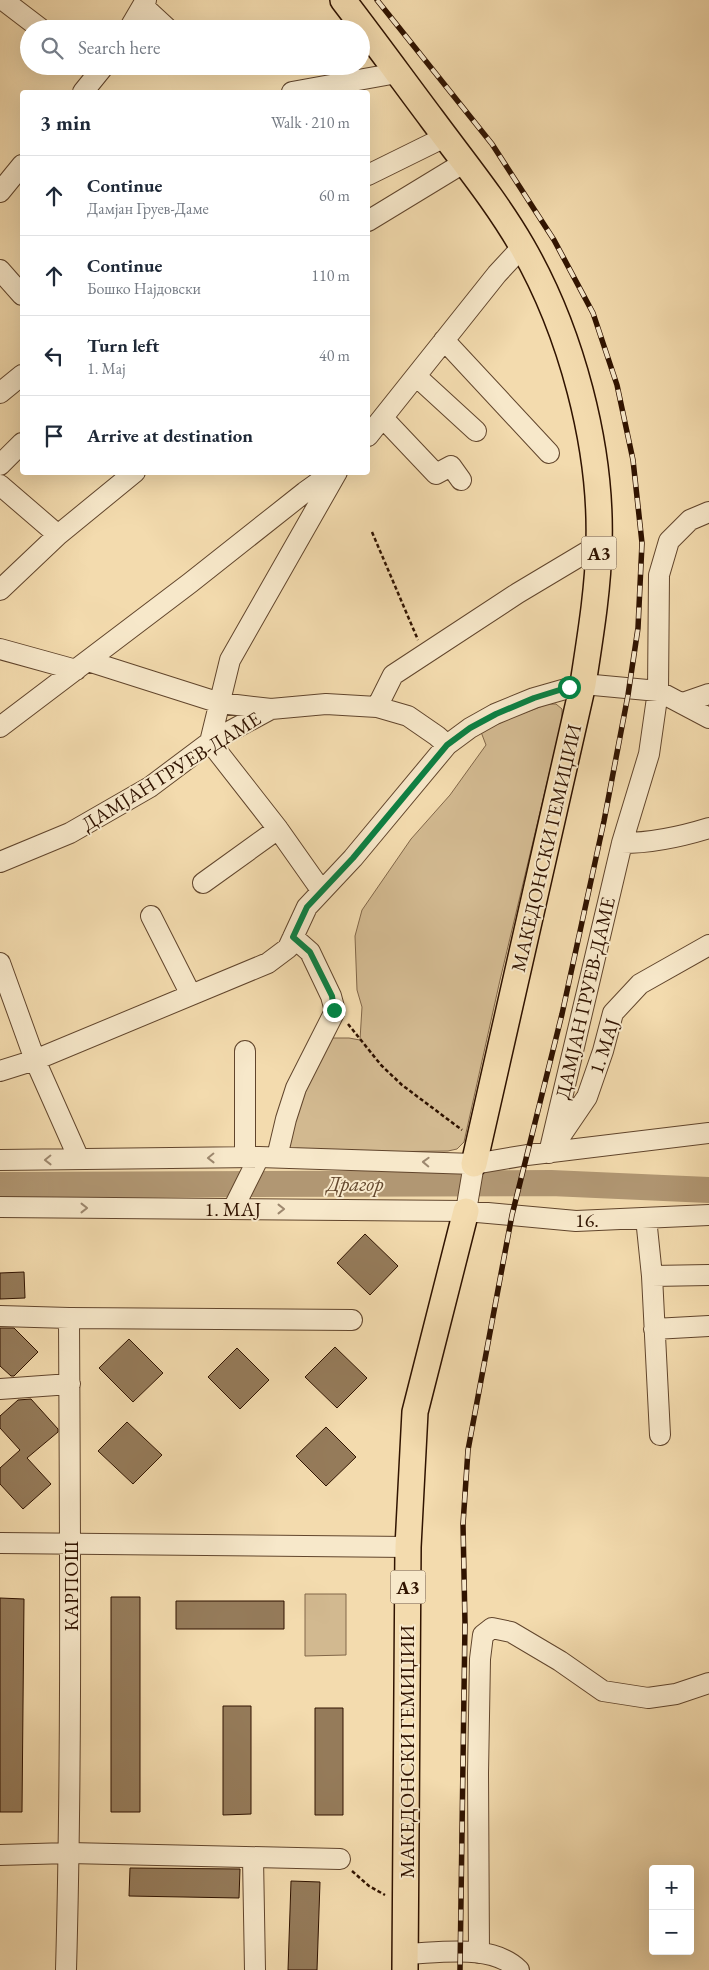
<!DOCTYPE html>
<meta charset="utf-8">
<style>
body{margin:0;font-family:"EB Garamond",serif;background:#f6f6f7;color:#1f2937}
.controls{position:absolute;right:15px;bottom:15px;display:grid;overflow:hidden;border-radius:5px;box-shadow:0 5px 20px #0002}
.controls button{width:45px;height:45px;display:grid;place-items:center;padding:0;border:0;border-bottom:1px solid #e0e1e3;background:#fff;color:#1f2937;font:25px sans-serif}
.stop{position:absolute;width:15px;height:15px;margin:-11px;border:4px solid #0b8043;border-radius:50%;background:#fff}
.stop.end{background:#0b8043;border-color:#fff;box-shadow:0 1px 5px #0008}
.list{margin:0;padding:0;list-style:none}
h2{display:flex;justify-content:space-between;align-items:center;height:65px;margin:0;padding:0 20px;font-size:21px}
h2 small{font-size:16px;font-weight:400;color:#747a83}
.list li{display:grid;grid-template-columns:32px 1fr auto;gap:15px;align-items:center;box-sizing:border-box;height:80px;padding:0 20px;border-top:1px solid #e0e1e3}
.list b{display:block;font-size:19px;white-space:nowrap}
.list p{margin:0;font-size:16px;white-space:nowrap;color:#747a83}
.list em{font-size:16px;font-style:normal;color:#747a83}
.icon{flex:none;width:28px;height:28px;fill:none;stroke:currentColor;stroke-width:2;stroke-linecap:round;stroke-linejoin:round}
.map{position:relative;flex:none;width:709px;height:1970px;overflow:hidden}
.search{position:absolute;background:#fff;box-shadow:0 5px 20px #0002;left:20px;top:20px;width:350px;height:55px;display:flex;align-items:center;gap:12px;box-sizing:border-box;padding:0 18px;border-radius:28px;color:#747a83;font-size:19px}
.panel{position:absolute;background:#fff;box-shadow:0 5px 20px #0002;left:20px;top:90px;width:350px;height:385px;border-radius:5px}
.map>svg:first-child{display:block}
.green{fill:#d2b990;stroke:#816648}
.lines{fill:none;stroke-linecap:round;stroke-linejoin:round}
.river{stroke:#b19773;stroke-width:26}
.building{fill:#957b5a;stroke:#301300}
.minor-casing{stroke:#61452c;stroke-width:22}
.major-casing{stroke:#301300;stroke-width:28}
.path{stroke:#301300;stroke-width:2.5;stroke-dasharray:4 2.5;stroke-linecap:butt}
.minor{stroke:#f7e8ca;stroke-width:20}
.major{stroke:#f3dbae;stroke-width:25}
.rail-casing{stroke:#301300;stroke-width:5.5}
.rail{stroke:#f7e8ca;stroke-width:4;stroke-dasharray:11;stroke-linecap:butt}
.oneway{stroke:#9d886f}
.route{stroke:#0b8043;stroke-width:6}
.labels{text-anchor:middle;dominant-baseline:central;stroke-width:4;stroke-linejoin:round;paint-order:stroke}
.shield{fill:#f7e8ca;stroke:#6c533d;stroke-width:1}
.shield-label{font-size:19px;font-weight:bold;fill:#301300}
.street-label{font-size:20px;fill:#301300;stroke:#f7e8ca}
.water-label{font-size:21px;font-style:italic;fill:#64482e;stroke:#f7e8ca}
</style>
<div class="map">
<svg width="709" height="1970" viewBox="0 0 709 1970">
<rect width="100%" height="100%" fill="#f3dbae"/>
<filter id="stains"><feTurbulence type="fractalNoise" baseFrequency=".004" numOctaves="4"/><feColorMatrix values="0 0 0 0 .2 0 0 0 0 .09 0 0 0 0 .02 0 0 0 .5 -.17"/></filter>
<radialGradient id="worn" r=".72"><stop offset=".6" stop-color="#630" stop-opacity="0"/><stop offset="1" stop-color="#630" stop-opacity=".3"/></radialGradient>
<path class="green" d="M 548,704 L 556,704 L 562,709 L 562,720 L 500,980 L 464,1142 L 457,1149 L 448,1151 L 293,1153 L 288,1148 L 291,1119 L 331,1038 L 349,1038 L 360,1040 L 362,1007 L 357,990 L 355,936 L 362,910 L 411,839 L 450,795 L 486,745 L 481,732 L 513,717 Z
M 305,1594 L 346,1594 L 346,1655 L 305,1656 Z"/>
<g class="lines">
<path class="river" d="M 0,1185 L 551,1183 L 709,1190"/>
</g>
<path class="building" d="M 365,1234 L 398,1266 L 370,1295 L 337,1263 Z
M 24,1272 L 25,1298 L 0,1299 L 0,1273 Z
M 0,1328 L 14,1328 L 38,1352 L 14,1376 L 11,1376 L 0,1366 Z
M 129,1339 L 163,1373 L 133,1402 L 99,1368 Z
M 335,1347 L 367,1378 L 337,1408 L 305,1377 Z
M 237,1348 L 269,1380 L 240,1409 L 208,1377 Z
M 31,1399 L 58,1429 L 58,1432 L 27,1458 L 51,1484 L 23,1509 L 0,1484 L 0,1468 L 20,1450 L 0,1428 L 0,1416 L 18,1400 Z
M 127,1422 L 162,1455 L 133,1484 L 98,1451 Z
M 326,1427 L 356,1457 L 326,1486 L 296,1456 Z
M 111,1597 L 140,1597 L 140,1812 L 111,1812 Z
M 0,1598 L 24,1599 L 22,1812 L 0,1812 Z
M 176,1601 L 284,1601 L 284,1629 L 176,1629 Z
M 223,1706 L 251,1706 L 251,1814 L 223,1815 Z
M 315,1708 L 343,1708 L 343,1815 L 315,1815 Z
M 130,1868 L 240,1869 L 239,1898 L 129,1896 Z
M 291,1881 L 320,1882 L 317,1970 L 288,1970 Z"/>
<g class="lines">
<defs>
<path id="minor" d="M 3,0 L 41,29
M 143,6 L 168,29
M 129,29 L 146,0
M 83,92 L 104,66
M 292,92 L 397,73
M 368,175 L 445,137
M 0,192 L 22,165
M 368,221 L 465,162
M 0,270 L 22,295
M 444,340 L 549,453
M 416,376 L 476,431
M 0,393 L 22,375
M 383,418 L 436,474 L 451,466 L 461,480
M 368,436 L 497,274 L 522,247
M 0,465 L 22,443
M 0,485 L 58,535
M 0,590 L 58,535 L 135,472
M 0,649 L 76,670
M 88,661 L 220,703 L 271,709
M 683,703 L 709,694
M 377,707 L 393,675 L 518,593 L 600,544
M 0,727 L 190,583 L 305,492 L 333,472
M 622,843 C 652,843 680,837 709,828
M 0,862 L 70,833 L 150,787 L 210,742 L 271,709 L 326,704 L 377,707 L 408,716 L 437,736 L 447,745 L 470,728 L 495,714 L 534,698 L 583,684 L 658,691 L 709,718
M 203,883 L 278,829
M 321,890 L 278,829 L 210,742 L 230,660 L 337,472
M 151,916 L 191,995
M 0,963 L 35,1060 L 79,1159
M 245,1051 L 245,1157
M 0,1071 L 35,1060 L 268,963 L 288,948 L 307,907 L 353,858 L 447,745
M 555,1144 L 587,1097 L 603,1051 L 613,1013 L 640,984 L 709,945
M 549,1153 L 622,843 L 649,754 L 658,691 L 659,575 L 669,541 L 690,520 L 709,512
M 277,1157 L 286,1119 L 296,1088 L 335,1011 L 331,996 L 310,952 L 293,937
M 0,1160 L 259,1157 L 474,1164 L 527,1155 L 709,1133
M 0,1207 L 466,1211 L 576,1221 L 709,1215
M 233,1209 L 259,1157
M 466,1211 L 474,1164
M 646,1218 L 652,1276 L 660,1435
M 652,1276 L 709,1275
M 0,1316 L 69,1318 L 352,1320
M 654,1329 L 709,1326
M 0,1389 L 70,1384
M 0,1543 L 408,1547
M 0,1855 L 69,1853 L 340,1859
M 253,1858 L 255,1970
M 479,1953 L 478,1773 L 480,1659 L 483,1635 L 492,1628 L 511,1632 L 560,1661 L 603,1691 L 648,1698 L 676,1694 L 709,1683
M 405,1954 C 440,1953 492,1943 519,1970
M 66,1970 C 72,1753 70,1536 69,1318"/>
<path id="major" d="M 343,0 C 373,39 402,79 432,119 C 463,161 496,201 522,246 C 571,331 602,446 599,544 C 598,591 590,638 583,684 L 474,1164
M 405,1970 L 408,1547 L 415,1412 L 466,1211"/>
</defs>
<use href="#minor" class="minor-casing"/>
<use href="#major" class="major-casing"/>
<path class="path" d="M 372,532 L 418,640
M 348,1024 L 381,1065 L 402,1085 L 462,1130
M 352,1871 L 369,1886 L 385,1895"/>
<use href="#minor" class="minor"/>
<use href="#major" class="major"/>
<defs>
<path id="rail" d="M 377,0 L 492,144 L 554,240 L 593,313 L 617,385 L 633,460 L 642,543 L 638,628 L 628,695 L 604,821 L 562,1014 L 512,1215 L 468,1450 L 463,1524 L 465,1624 L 460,1970"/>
</defs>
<use href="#rail" class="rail-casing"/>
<use href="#rail" class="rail"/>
</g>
<defs><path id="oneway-chevron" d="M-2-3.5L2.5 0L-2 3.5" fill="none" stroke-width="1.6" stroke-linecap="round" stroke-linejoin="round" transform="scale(1.25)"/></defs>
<g class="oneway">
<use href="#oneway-chevron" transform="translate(211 1158) rotate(179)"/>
<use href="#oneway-chevron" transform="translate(48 1160) rotate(179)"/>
<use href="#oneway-chevron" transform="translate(426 1162) rotate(-178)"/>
<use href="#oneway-chevron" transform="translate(84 1208)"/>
<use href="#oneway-chevron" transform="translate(281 1209)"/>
</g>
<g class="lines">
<path class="route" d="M 334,1010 L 332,996 L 310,952 L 293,937 L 307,907 L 353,858 L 447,745 L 470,728 L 496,714 L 534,698 L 569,687"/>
</g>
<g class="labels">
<g class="shield">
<rect x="581.5" y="536.5" width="35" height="33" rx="4"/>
<rect x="390.5" y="1570.5" width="35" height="33" rx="4"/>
</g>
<g class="shield-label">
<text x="599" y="553">A3</text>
<text x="408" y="1587">A3</text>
</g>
<g class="street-label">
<text transform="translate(171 771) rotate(-32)">ДАМЈАН ГРУЕВ-ДАМЕ</text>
<text transform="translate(546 848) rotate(-77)">МАКЕДОНСКИ ГЕМИЏИИ</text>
<text transform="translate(585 998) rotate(-77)">ДАМЈАН ГРУЕВ-ДАМЕ</text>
<text transform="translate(604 1046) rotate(-72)">1. МАЈ</text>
<text x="233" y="1209">1. МАЈ</text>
<text x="587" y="1220">16.</text>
<text transform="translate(71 1586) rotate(-90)">КАРПОШ</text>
<text transform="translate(407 1752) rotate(-90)">МАКЕДОНСКИ ГЕМИЏИИ</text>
</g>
<g class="water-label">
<text x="355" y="1183">Драгор</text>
</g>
</g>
<rect width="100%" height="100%" filter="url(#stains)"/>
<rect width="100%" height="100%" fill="url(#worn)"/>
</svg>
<div class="controls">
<button>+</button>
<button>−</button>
</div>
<div class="stop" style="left:569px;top:687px"></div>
<div class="stop end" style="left:334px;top:1010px"></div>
<div class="search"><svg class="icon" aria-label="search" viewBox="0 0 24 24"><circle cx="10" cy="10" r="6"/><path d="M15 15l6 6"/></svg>Search here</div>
<section class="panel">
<h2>3 min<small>Walk · 210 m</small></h2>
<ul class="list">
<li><svg class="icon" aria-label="ahead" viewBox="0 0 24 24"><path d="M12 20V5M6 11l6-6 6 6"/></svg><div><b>Continue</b><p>Дамјан Груев-Даме</p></div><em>60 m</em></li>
<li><svg class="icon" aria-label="ahead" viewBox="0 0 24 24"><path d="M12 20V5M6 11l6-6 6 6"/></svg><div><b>Continue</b><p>Бошко Најдовски</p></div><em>110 m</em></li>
<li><svg class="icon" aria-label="left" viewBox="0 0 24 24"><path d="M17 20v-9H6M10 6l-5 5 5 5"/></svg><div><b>Turn left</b><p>1. Мај</p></div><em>40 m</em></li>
<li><svg class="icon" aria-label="arrive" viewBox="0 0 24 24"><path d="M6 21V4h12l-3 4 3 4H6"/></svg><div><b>Arrive at destination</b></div></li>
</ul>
</section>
</div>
